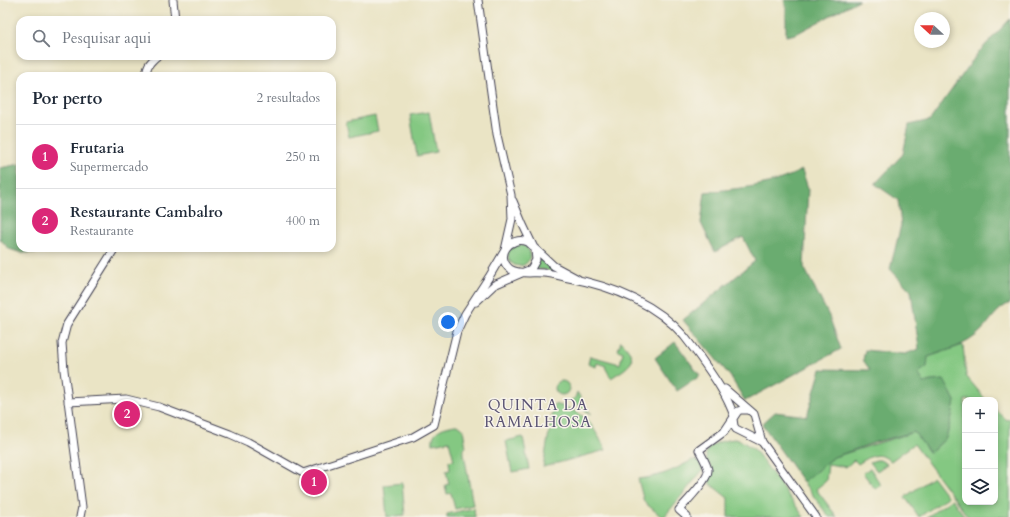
<!DOCTYPE html>
<html lang="pt">
<meta charset="utf-8">
<style>
body{margin:0;font-family:Cardo,serif;background:#f2f2f3;color:#1f2937}
.controls{position:absolute;right:12px;bottom:12px;display:grid;overflow:hidden;border-radius:8px;box-shadow:0 2px 6px #0003}
.controls button{width:36px;height:36px;display:grid;place-items:center;padding:0;border:0;border-bottom:1px solid #e0e1e3;background:#fff;color:#1f2937;font:20px sans-serif}
.compass{position:absolute;left:914px;top:12px;width:36px;height:36px;border-radius:50%;background:#fff;box-shadow:0 2px 6px #0003;rotate:291deg}
.you{position:absolute;left:448px;top:322px;width:14px;height:14px;margin:-10px;border:3px solid #fff;border-radius:50%;background:#1a73e8;box-shadow:0 0 0 6px #1a73e833}
.badge{display:grid;place-items:center;width:26px;height:26px;border-radius:50%;background:#db2777;color:#fff;font-size:13px;font-weight:700}
.pin{position:absolute;translate:-50% -50%;border:2px solid #fff;box-shadow:0 1px 4px #0006}
.list{margin:0;padding:0;list-style:none}
h2{display:flex;justify-content:space-between;align-items:center;height:52px;margin:0;padding:0 16px;font-size:17px}
h2 small{font-size:13px;font-weight:400;color:#747a83}
.list li{display:grid;grid-template-columns:26px 1fr auto;gap:12px;align-items:center;box-sizing:border-box;height:64px;padding:0 16px;border-top:1px solid #e0e1e3}
.list b{display:block;font-size:15px;white-space:nowrap}
.list p{margin:0;font-size:13px;white-space:nowrap;color:#747a83}
.list em{font-size:13px;font-style:normal;color:#747a83}
.icon{flex:none;width:22px;height:22px;fill:none;stroke:currentColor;stroke-width:2;stroke-linecap:round;stroke-linejoin:round}
.map{position:relative;flex:none;width:1010px;height:517px;overflow:hidden}
.search{position:absolute;background:#fff;box-shadow:0 2px 6px #0003;left:16px;top:16px;width:320px;height:44px;display:flex;align-items:center;gap:10px;box-sizing:border-box;padding:0 14px;border-radius:12px;color:#747a83;font-size:15px}
.panel{position:absolute;background:#fff;box-shadow:0 2px 6px #0003;left:16px;top:72px;width:320px;height:180px;border-radius:12px}
.map>svg:first-child{display:block}
.green{fill:#84c882;stroke:#53755e}
.forest{fill:#6bac70;stroke:#466756}
.lines{fill:none;stroke-linecap:round;stroke-linejoin:round}
.tertiary-casing{stroke:#403f50;stroke-width:9}
.tertiary{stroke:#fff;stroke-width:7}
.labels{text-anchor:middle;dominant-baseline:central;stroke-width:3;stroke-linejoin:round;paint-order:stroke}
.neighbourhood-label{font-size:15px;letter-spacing:1px;fill:#5a5373;stroke:#f7f3e8}
</style>
<div class="map">
<svg width="1010" height="517" viewBox="0 0 1010 517">
<rect width="100%" height="100%" fill="#f7f3e8"/>
<filter id="ink" filterUnits="userSpaceOnUse"><feTurbulence type="fractalNoise" baseFrequency=".025" numOctaves="2"/><feDisplacementMap in="SourceGraphic" scale="8" xChannelSelector="R" yChannelSelector="G"/><feConvolveMatrix kernelMatrix="1 2 1 2 8 2 1 2 1" color-interpolation-filters="sRGB"/></filter>
<filter id="wash" filterUnits="userSpaceOnUse"><feTurbulence type="fractalNoise" baseFrequency=".012" numOctaves="4" result="noise"/><feDisplacementMap in="SourceGraphic" scale="16" xChannelSelector="R" yChannelSelector="G"/><feGaussianBlur stdDeviation="0.9" result="paint"/><feColorMatrix in="noise" values="0 0 0 0 0 0 0 0 0 0 0 0 0 0 0 0 0 1.4 0 .05"/><feComposite in="paint" operator="in"/></filter>
<g filter="url(#wash)">
<rect width="100%" height="100%" fill="#eae4c5"/>
<path class="green" d="M 429,112 L 436,152 L 417,156 L 410,115 Z
M 375,116 L 378,131 L 349,137 L 346,122 Z
M508 255a11 11 0 1 1 22 0a11 11 0 1 1-22 0Z
M 540,258 L 557,271 L 555,272 L 535,268 Z
M 621,341 C 641,361 630,366 611,378 L 605,367 L 606,366 L 597,363 L 596,367 L 588,364 L 590,356 L 620,364 L 623,352 L 618,350 Z
M 963,345 L 966,376 L 986,400 L 965,400 L 965,502 L 995,502 L 995,409 L 1007,420 L 1010,419 L 1010,517 L 968,517 L 914,444 L 891,461 C 877,451 871,456 858,464 L 854,460 L 846,467 L 828,464 L 826,481 L 816,489 L 837,517 L 829,517 L 803,482 L 834,457 L 914,432 L 930,453 L 946,438 L 955,401 L 931,381 L 924,383 L 917,373 L 928,357 Z
M555 388a7 7 0 1 1 14 0a7 7 0 1 1-14 0Z
M 577,392 L 591,415 L 578,405 L 570,401 L 575,398 Z
M 554,404 C 586,411 591,423 606,450 L 543,467 Z
M 455,425 L 458,425 L 463,429 L 466,447 L 463,448 L 473,505 L 455,509 L 451,493 L 447,494 L 445,485 L 449,484 L 446,471 L 450,470 L 449,461 L 454,460 L 449,441 L 433,444 C 431,430 444,427 455,425 Z
M 523,437 L 529,469 L 512,472 L 506,441 Z
M 734,439 L 740,440 L 755,450 L 804,517 L 728,517 L 728,498 L 709,483 L 713,471 C 711,466 706,462 706,456 C 705,444 725,440 734,439 Z
M 692,460 C 698,459 703,464 702,471 L 664,517 L 662,517 L 644,502 L 638,479 C 659,477 673,471 692,460 Z
M 876,460 L 880,460 L 887,464 L 877,471 L 870,462 Z
M 870,468 L 881,485 L 875,489 L 863,473 Z
M 933,477 L 948,497 L 919,517 L 905,497 Z
M 402,483 L 405,515 L 387,517 L 384,485 Z
M 952,499 L 965,517 L 927,517 Z
M 474,508 L 475,517 L 447,517 L 447,514 Z"/>
<path class="forest" d="M 784,0 L 859,0 L 796,34 L 786,36 L 786,7 Z
M 1010,19 L 1010,303 C 995,310 992,320 981,331 C 966,346 947,350 928,357 L 927,367 L 918,373 L 924,383 L 931,381 L 944,380 L 955,401 L 952,416 L 946,438 L 930,453 L 914,432 L 876,442 L 834,457 L 803,482 L 762,424 L 775,412 L 807,416 L 821,369 L 870,370 L 863,360 L 865,350 L 905,354 L 919,349 L 911,291 L 890,269 L 901,225 L 898,200 L 875,184 L 903,154 L 909,125 L 930,120 L 978,53 Z
M 20,164 L 20,248 L 58,248 L 52,252 L 22,253 L 9,249 L 0,239 L 0,168 Z
M 802,170 L 808,188 L 804,267 L 829,316 L 841,349 L 745,401 L 730,376 L 683,320 L 755,261 L 743,237 L 715,252 L 701,223 L 705,192 C 741,188 769,187 802,170 Z
M 675,342 L 700,376 L 677,391 L 655,358 Z"/>
</g>
<g filter="url(#ink)">
<g class="lines">
<defs>
<path id="tertiary" d="M 173,0 L 175,20
M 148,76 C 144,67 151,62 157,56
M 578,279 L 554,266 L 528,242 C 510,235 494,256 510,269 C 519,275 533,272 543,273 C 550,273 557,275 564,277 C 608,285 654,301 684,336 C 691,345 698,354 704,363 C 716,380 727,396 734,416
M 476,302 L 494,285 L 531,269 L 536,260 L 535,250 L 523,225 L 513,201
M 725,389 L 754,414 L 762,442 L 816,517
M 68,402 L 126,399 L 159,407 L 230,434 L 248,442 L 303,473 L 413,437 L 434,425 L 457,331 L 465,314 L 489,277 L 505,250 L 512,219 L 511,195 L 497,135 L 478,0
M 733,419 L 734,426 L 736,429 L 762,442
M 80,517 L 82,507 L 64,370 L 62,343 L 67,324 L 115,248
M 687,517 L 679,510 C 685,503 709,479 708,470 C 707,464 702,456 699,450 L 724,432 L 738,411 L 741,410 L 748,410"/>
</defs>
<use href="#tertiary" class="tertiary-casing"/>
<use href="#tertiary" class="tertiary"/>
</g>
</g>
<g class="labels">
<g class="neighbourhood-label">
<text x="538" y="405">QUINTA DA<tspan x="538" dy="17">RAMALHOSA</tspan></text>
</g>
</g>
</svg>
<div class="controls">
<button>+</button>
<button>−</button>
<button><svg class="icon" aria-label="layers" viewBox="0 0 24 24"><path d="M12 4l9 5-9 5-9-5zM3 14l9 5 9-5"/></svg></button>
</div>
<svg class="compass" viewBox="-18 -18 36 36"><path d="M0-13l5 13h-10z" fill="#e53935"/><path d="M0 13l5-13h-10z" fill="#747a83"/></svg>
<div class="you"></div>
<div class="pin badge" style="left:314px;top:482px">1</div>
<div class="pin badge" style="left:127px;top:414px">2</div>
<div class="search"><svg class="icon" aria-label="search" viewBox="0 0 24 24"><circle cx="10" cy="10" r="6"/><path d="M15 15l6 6"/></svg>Pesquisar aqui</div>
<section class="panel">
<h2>Por perto<small>2 resultados</small></h2>
<ul class="list">
<li><span class="badge">1</span><div><b>Frutaria</b><p>Supermercado</p></div><em>250 m</em></li>
<li><span class="badge">2</span><div><b>Restaurante Cambalro</b><p>Restaurante</p></div><em>400 m</em></li>
</ul>
</section>
</div>
